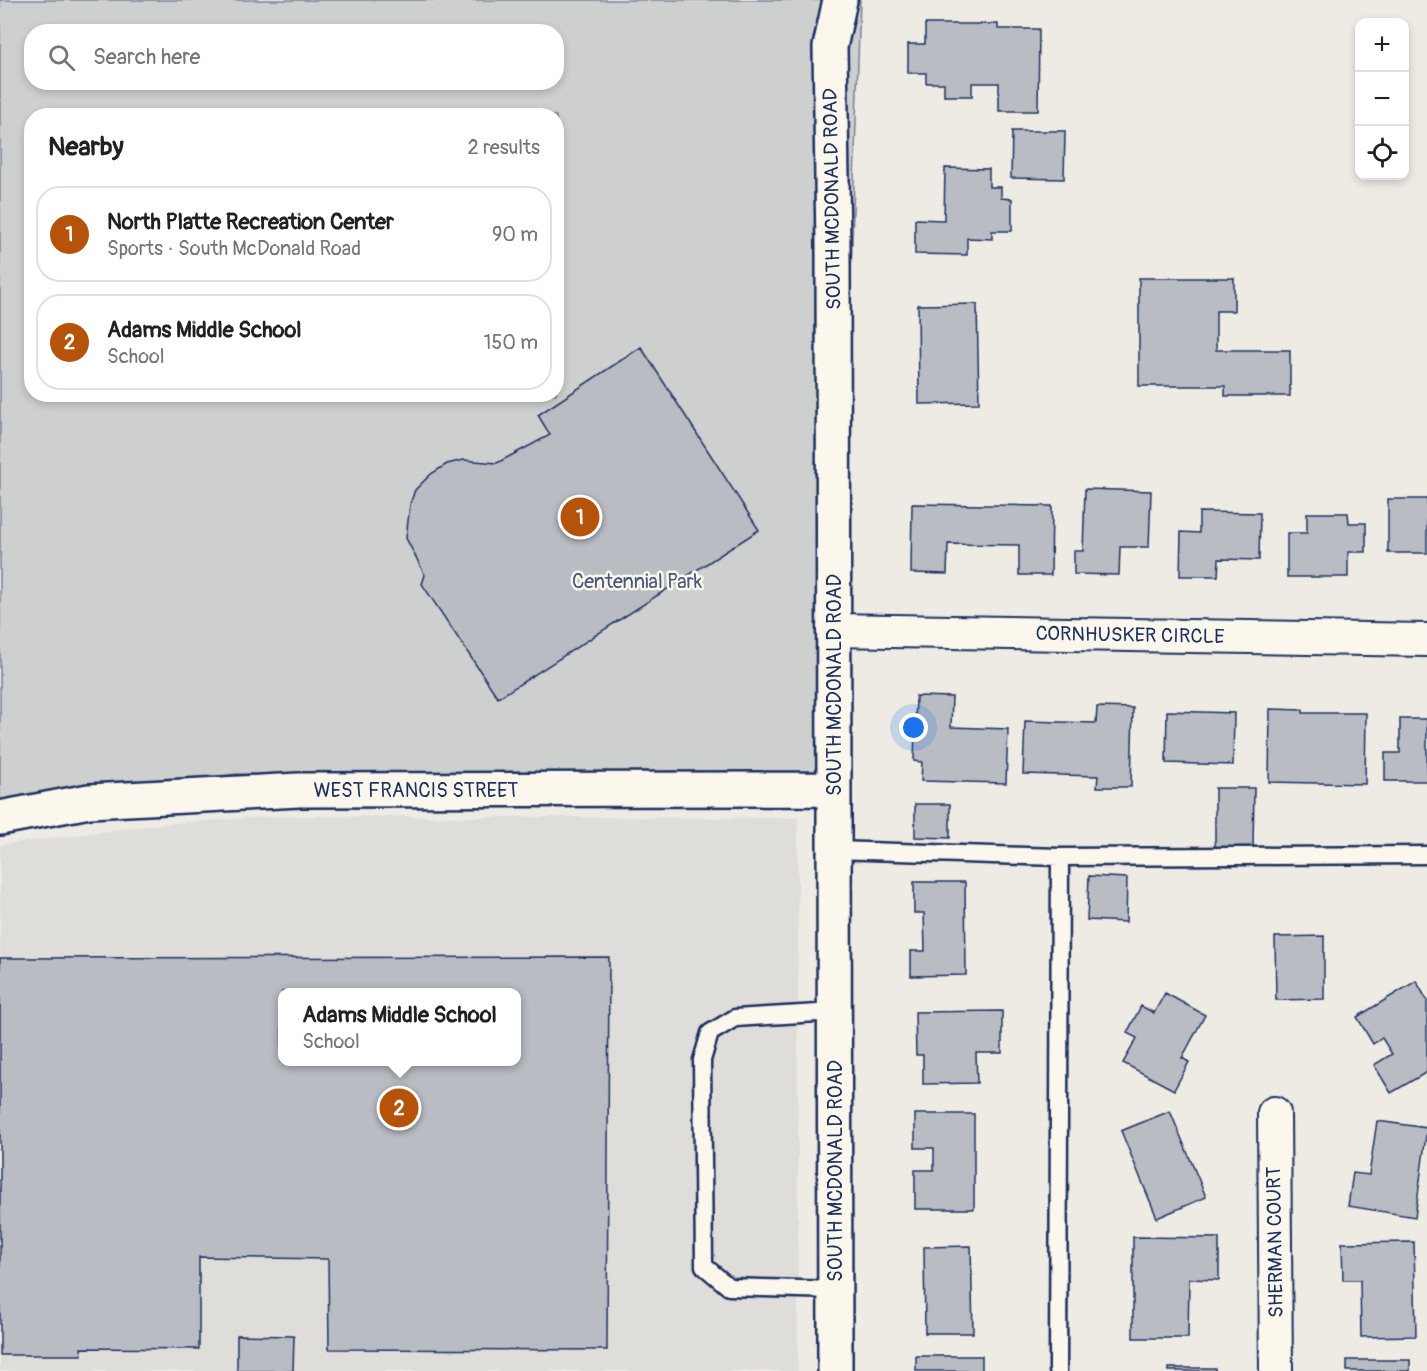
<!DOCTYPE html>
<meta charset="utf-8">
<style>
body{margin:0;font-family:Pangolin,sans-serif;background:#f2f2f2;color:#202124}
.controls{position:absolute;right:18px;top:18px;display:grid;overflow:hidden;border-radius:12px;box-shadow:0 3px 9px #0003}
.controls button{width:54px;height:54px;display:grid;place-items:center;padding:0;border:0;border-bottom:2px solid #e0e0e0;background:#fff;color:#202124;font:30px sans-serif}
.you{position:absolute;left:914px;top:728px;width:21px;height:21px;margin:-15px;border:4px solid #fff;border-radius:50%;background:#1a73e8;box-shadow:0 0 0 9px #1a73e833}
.badge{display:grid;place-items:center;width:39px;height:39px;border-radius:50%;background:#b45309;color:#fff;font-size:20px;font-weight:700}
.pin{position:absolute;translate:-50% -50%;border:3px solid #fff;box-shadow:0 2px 6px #0006}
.popup{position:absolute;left:278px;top:988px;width:243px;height:78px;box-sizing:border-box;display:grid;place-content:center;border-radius:12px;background:#fff;filter:drop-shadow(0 2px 4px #0005);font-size:20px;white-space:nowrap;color:#757577}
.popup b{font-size:22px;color:#202124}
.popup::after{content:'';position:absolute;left:50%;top:100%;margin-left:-12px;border:12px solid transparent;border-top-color:#fff}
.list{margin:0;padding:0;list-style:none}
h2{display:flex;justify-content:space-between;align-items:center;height:78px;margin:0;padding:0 24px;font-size:26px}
h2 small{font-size:20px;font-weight:400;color:#757577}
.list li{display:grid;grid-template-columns:39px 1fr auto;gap:18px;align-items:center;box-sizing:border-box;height:96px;margin:0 12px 12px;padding:0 12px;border:2px solid #e0e0e0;border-radius:24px}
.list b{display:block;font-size:22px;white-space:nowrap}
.list p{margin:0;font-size:20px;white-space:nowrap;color:#757577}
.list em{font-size:20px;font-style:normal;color:#757577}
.icon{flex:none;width:33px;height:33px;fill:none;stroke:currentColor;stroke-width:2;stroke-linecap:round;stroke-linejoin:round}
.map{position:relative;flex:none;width:1427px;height:1371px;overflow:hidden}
.search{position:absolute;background:#fff;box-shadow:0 3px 9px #0003;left:24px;top:24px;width:540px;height:66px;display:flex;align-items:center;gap:15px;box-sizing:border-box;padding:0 21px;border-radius:24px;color:#757577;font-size:22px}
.panel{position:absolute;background:#fff;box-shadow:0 3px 9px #0003;left:24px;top:108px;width:540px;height:294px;border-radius:24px}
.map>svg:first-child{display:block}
.built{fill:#deddda;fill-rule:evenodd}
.green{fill:#cecfcf;stroke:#747f96;stroke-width:1.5;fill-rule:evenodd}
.building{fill:#b9bcc3;stroke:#1b2f5e;stroke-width:1.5;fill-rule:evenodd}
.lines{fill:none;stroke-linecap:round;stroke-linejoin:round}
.service-casing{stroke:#1b2f5e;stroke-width:21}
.minor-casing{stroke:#1b2f5e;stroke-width:36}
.tertiary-casing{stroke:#1b2f5e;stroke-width:38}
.service{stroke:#fbf7ec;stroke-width:16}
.minor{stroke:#fbf7ec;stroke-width:32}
.tertiary{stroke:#fbf7ec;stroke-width:33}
.labels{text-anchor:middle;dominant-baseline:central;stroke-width:5;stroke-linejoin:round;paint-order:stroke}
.street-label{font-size:20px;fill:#1b2f5e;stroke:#fbf7ec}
.park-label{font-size:20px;fill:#48577a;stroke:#fbf7ec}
</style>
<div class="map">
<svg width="1427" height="1371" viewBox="0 0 1427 1371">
<rect width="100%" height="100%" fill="#eeebe4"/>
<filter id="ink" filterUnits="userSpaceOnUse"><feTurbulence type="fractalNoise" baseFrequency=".0167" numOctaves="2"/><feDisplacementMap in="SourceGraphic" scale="12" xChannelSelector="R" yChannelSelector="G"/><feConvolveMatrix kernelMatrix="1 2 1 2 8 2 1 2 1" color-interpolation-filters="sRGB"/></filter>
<g filter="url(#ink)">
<path class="built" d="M 279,816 L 798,818 L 798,1371 L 0,1371 L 0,845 L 161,824 ZM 282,992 L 516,992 L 516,1062 L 282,1062 Z"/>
<path class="green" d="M 0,0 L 860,0 L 834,789 L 235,774 L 0,815 ZM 32,32 L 556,32 L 556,82 L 32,82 ZM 32,116 L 556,116 L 556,394 L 32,394 Z"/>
<path class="building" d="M 925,24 L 998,24 L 998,29 L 1039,29 L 1038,111 L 999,111 L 999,83 L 972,83 L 972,96 L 944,96 L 944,83 L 926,83 L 926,73 L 908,73 L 908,44 L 925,44 Z
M 1012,131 L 1065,131 L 1064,179 L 1011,178 Z
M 945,168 L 989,169 L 989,187 L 1001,187 L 1001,198 L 1012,199 L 1012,231 L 992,231 L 992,239 L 967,238 L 967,255 L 915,254 L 915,219 L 944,220 Z
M 1139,278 L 1234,278 L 1234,311 L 1216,311 L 1216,350 L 1290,350 L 1290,396 L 1225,396 L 1225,386 L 1139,386 Z
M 977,304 L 979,403 L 919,404 L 918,305 Z
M 641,347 L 759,530 L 498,698 L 422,584 L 425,575 L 406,538 L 410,504 L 415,490 L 431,474 L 447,464 L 464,460 L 497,463 L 550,435 L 538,415 Z
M 1085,489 L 1151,491 L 1149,547 L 1120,547 L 1119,575 L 1074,574 L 1074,551 L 1083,551 Z
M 1388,499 L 1427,499 L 1427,553 L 1388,553 Z
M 912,504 L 1052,506 L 1051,575 L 1019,575 L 1019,545 L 948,544 L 947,574 L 911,573 Z
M 1199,512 L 1260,513 L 1259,560 L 1219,559 L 1218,576 L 1180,576 L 1181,532 L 1199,533 Z
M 1307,513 L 1348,513 L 1349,523 L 1366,523 L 1366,552 L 1348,552 L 1348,577 L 1287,577 L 1287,533 L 1307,533 Z
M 916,696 L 952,697 L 951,727 L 1008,729 L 1006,783 L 921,781 L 922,762 L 914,761 Z
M 1097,707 L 1133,708 L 1131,787 L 1097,787 L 1098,776 L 1023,774 L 1025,721 L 1096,723 Z
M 1270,709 L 1303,710 L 1303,713 L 1366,713 L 1365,784 L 1269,782 Z
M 1167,711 L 1234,713 L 1233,765 L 1166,763 Z
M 1400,719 L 1427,719 L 1427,781 L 1385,781 L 1385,753 L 1400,753 Z
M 1215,788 L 1254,788 L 1253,847 L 1215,847 Z
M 915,804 L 950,804 L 950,838 L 915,837 Z
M 1089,876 L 1127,878 L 1126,922 L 1087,920 Z
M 914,882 L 965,882 L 966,975 L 911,976 L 911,951 L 925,951 L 924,913 L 914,913 Z
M 1324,936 L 1324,999 L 1276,1000 L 1275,937 Z
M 609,957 L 607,1350 L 329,1349 L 328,1259 L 199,1257 L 199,1349 L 81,1348 L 82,1355 L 0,1355 L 0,958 ZM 282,992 L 516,992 L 516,1062 L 282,1062 Z
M 1416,981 L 1427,1000 L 1427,1072 L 1391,1093 L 1374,1065 L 1392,1054 L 1382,1038 L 1373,1044 L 1357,1017 Z
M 1165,993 L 1205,1015 L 1182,1058 L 1189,1062 L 1174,1090 L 1123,1063 L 1137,1038 L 1127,1033 L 1141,1006 L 1154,1013 Z
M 1002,1011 L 1002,1053 L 976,1053 L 977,1083 L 923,1084 L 923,1055 L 916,1055 L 915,1012 Z
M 1170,1111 L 1206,1197 L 1157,1218 L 1121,1131 Z
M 915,1114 L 974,1114 L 974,1209 L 915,1209 L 915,1170 L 934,1170 L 934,1148 L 915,1148 Z
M 1377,1121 L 1427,1128 L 1415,1217 L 1348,1206 L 1353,1173 L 1369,1175 Z
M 1133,1237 L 1219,1238 L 1219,1280 L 1189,1279 L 1188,1338 L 1133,1338 Z
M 1414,1242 L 1416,1336 L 1361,1337 L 1360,1280 L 1343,1280 L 1342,1243 Z
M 971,1246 L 973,1333 L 925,1333 L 924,1247 Z
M 237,1335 L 294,1336 L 293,1371 L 237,1371 Z
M 916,1356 L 982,1356 L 982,1371 L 916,1371 Z
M 1347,1360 L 1410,1360 L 1410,1371 L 1347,1371 Z
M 1169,1368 L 1215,1368 L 1215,1371 L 1169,1371 Z"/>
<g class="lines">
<defs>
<path id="service" d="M 834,850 L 1060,857 L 1427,855
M 835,1012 L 735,1018 L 710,1033 L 702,1060 L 704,1266 L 729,1287 L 835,1290
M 1058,1371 L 1060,857"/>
<path id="minor" d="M 833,630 L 1427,640
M 1274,1113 L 1276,1371"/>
<path id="tertiary" d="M 0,818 L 89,801 L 299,790 L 834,789
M 835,1371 L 833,246 L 830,47 L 840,0"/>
</defs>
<use href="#service" class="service-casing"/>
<use href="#minor" class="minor-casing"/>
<use href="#tertiary" class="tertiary-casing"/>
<use href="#service" class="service"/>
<use href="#minor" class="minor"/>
<use href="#tertiary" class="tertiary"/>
</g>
</g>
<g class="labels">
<g class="street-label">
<text transform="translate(832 199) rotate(-91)">SOUTH MCDONALD ROAD</text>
<text transform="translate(1130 635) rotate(1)">CORNHUSKER CIRCLE</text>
<text transform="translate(834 685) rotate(-90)">SOUTH MCDONALD ROAD</text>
<text x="416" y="790">WEST FRANCIS STREET</text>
<text transform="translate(835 1171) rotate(-90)">SOUTH MCDONALD ROAD</text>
<text transform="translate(1275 1242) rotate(-91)">SHERMAN COURT</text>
</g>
<g class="park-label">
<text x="637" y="581">Centennial Park</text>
</g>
</g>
</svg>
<div class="controls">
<button>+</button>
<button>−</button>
<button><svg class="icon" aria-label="locate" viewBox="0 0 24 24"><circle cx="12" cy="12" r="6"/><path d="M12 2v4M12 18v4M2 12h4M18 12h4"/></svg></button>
</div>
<div class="you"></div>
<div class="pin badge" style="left:580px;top:517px">1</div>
<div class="pin badge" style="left:399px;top:1108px">2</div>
<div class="popup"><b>Adams Middle School</b>School</div>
<div class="search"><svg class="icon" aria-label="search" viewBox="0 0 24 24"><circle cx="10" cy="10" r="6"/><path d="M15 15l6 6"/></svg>Search here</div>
<section class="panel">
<h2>Nearby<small>2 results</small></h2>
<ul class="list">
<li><span class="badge">1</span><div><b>North Platte Recreation Center</b><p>Sports · South McDonald Road</p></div><em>90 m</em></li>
<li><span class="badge">2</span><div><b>Adams Middle School</b><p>School</p></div><em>150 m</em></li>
</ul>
</section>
</div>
